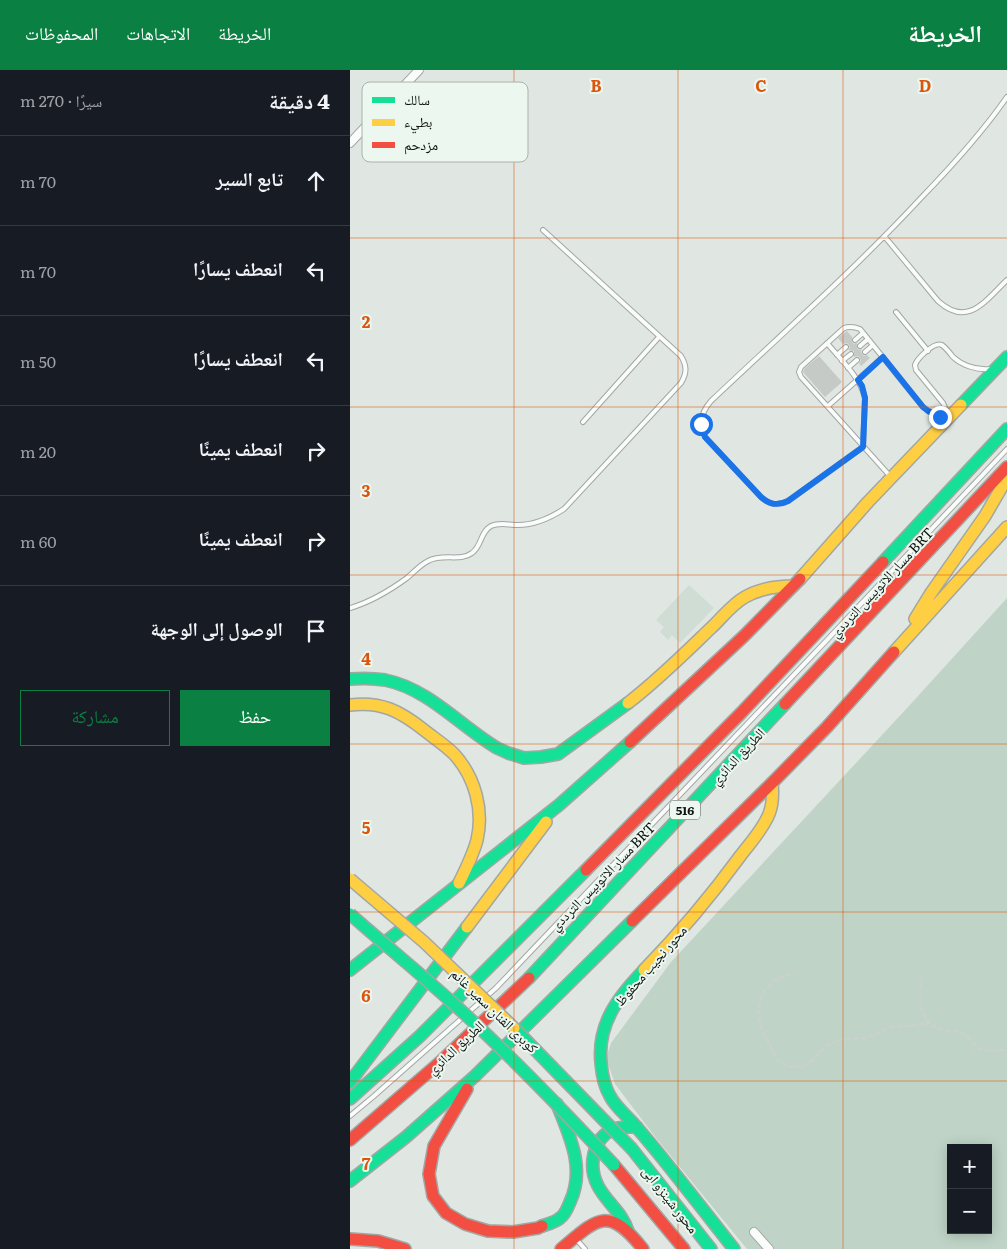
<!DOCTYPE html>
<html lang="ar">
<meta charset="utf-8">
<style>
body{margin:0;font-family:Literata,"Noto Naskh Arabic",serif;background:#242831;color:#f1f3f6;direction:rtl}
.controls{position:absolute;right:15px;bottom:15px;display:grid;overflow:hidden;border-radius:0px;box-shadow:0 2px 12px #0003}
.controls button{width:45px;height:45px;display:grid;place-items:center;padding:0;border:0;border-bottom:1px solid #363941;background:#171b24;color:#f1f3f6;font:25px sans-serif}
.stop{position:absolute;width:15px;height:15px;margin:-11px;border:4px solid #1a73e8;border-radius:50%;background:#fff}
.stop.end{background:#1a73e8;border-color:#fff;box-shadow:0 1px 5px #0008}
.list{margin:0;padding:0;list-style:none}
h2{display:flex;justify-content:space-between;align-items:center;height:65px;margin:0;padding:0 20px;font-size:21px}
h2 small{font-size:16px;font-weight:400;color:#9ea1a6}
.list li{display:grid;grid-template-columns:32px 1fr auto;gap:15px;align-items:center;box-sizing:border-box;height:90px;padding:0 20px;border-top:1px solid #363941}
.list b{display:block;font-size:19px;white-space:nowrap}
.list em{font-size:16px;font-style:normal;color:#9ea1a6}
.actions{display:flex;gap:10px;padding:15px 20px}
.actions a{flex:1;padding:11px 0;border:1px solid #0b8043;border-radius:0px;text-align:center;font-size:18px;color:#0b8043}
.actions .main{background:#0b8043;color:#fff}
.icon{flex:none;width:28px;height:28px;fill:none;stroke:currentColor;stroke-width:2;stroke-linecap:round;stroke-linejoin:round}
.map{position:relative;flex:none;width:657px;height:1179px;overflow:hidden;direction:ltr}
header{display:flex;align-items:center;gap:30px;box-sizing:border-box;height:70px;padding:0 25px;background:#0b8043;color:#fff}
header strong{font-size:24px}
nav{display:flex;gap:28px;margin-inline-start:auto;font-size:18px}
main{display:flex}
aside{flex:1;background:#171b24}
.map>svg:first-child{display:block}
.built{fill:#cfddd4}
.green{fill:#bfd4c6;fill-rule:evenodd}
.building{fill:#c5cac7}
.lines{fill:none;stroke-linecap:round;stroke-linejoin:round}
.lane-casing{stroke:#a2a7a4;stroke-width:6}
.street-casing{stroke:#a2a7a4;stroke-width:10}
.fast-casing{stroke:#a2a7a4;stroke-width:14}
.slow-casing{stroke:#a2a7a4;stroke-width:14}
.jam-casing{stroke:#a2a7a4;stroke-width:14}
.path{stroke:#ced0cf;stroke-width:2;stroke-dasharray:5 2.5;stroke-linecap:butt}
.lane{stroke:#fafbfb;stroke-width:4}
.street{stroke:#fafbfb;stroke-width:8}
.fast{stroke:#16e098;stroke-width:11}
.slow{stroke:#ffcf43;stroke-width:11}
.jam{stroke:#f24e42;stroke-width:11}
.fast-bridge-casing{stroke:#a2a7a4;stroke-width:14;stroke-linecap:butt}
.slow-bridge-casing{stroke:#a2a7a4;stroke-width:14;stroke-linecap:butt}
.fast-bridge{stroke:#16e098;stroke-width:11}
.slow-bridge{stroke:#ffcf43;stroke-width:11}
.route{stroke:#1a73e8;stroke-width:6}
.grid{fill:none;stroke:#dd550c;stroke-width:1;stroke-opacity:0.55}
.labels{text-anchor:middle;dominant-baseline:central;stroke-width:4;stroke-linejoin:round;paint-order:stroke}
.shield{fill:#ebf7ef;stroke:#505753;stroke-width:1}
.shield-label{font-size:12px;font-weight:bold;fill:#0e1210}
.street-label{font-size:14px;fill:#0e1210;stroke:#ebf7ef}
.key{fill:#ebf7ef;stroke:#a9b2ac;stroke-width:1}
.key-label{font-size:14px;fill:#0e1210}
.grid-label{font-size:16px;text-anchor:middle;font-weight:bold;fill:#dd550c;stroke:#ebf7ef;stroke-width:4;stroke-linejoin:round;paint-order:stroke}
</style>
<header>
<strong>الخريطة</strong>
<nav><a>الخريطة</a><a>الاتجاهات</a><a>المحفوظات</a></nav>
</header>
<main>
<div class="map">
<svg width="657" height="1179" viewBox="0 0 657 1179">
<rect width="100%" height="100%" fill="#e0e7e3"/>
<path class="built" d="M 339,515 L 364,538 L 330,573 L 322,565 L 318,570 L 310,562 L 314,557 L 306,550 Z"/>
<path class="green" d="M 657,528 L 657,1179 L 397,1179 L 306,1068 L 265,1014 L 256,988 L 261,973 L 321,892 L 558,637 ZM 601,1078 L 638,1078 L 638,1160 L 601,1160 Z"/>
<path class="building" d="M 497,261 L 502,267 L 502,272 L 504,274 L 507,273 L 507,278 L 509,280 L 512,279 L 511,281 L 512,284 L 514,286 L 517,285 L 520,288 L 511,296 L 509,293 L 511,291 L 510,288 L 508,286 L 504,287 L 504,281 L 498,280 L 500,278 L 499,275 L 497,273 L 493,274 L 488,268 Z
M 469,286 L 492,312 L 475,327 L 453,302 L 454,299 Z"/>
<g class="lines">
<defs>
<path id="lane" d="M 535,167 L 588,231 C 618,258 635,231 657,210
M 546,242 L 578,281
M 505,270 L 513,263
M 477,273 C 491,290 510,307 515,328 L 513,377
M 510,276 L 518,269
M 515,282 L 523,275
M 487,285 L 496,277
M 492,291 L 501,284
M 498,298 L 507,290
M 478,336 L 533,287
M 598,344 L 593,333 L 566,300 L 565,295 C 567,289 584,271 592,275 C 596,278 600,283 603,287 C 613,296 627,300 640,299
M 233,352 L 309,267
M 513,377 L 438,431 C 428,436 420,435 411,427 L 355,367 C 349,354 351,342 361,331 C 432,264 505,199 571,128 C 602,96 632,63 657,27
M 540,406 L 451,307 L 449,302 L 451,297 L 494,258 C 500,256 505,257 510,259 L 573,337 L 584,344 L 595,348
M 0,538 C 21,532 39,521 57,508 C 64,502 70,495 78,491 C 93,483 110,492 122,483 C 132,476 130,462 141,456 C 150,452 158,455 168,455 C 184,455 200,448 214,439 L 331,313 C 337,303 337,296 331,286 L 193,160
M 0,1046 L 24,1026 L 146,918 L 477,570 L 657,379
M 226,1169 L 235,1179"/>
<path id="street" d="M 0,73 L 69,0
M 404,1162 L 419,1179"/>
<path id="fast" d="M 611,335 L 657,287
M 533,492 L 657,359
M 0,609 C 12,608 23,608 35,610 C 79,619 110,656 147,678 L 158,683 L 174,688 L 191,687 L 208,684 L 278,633
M 0,900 L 209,735 L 280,672
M 294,900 C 268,927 247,954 251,993 C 252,1004 254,1016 260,1026 C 265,1036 274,1043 282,1052 C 291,1062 300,1073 309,1084 C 334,1115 359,1147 384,1179
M 179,908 L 435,634
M 0,1012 L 117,857
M 0,1029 L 70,966 L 236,800
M 282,1079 L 361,1179
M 0,1111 L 56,1067 L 125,1006 L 282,851
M 192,1156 C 198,1154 206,1152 210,1148 C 215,1145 218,1137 220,1132 C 236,1098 219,1065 207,1034
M 278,1161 C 272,1142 257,1133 248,1116 C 238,1097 242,1068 264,1059 C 271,1056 279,1057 287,1057"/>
<path id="slow" d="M 450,509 L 518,432 L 611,335
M 565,549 L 581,523 L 635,446 L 657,408
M 544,582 L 657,457
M 278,633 C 308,610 334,584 361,558 C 372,548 381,535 395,527 C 409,519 426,516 443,516
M 0,635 C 31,631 50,641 74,660 C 84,668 95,675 104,684 C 125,707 134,740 127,770 C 123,785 116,799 109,813
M 117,857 L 196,752
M 294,900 C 329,864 361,826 391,785 C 401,772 413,759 419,744 C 423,734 423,723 422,713"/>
<path id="jam" d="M 435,634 L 657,397
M 280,672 L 394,566 L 450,509
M 236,800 L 392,642 L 533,492
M 282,851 L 422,713 L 477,657 L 544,582
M 117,1019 L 84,1076 L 79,1104 L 83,1126 L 96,1143 L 115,1154 L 138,1161 L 163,1162 L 188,1158 L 192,1156
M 0,1070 L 89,993 L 179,908
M 264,1095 L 334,1179
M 0,1169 L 28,1171 L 55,1179
M 211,1179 C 248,1148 258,1135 293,1179"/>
</defs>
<use href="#lane" class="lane-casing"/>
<use href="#street" class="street-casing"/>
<use href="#fast" class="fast-casing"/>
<use href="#slow" class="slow-casing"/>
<use href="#jam" class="jam-casing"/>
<path class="path" d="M 441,904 L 424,911 L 412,924 L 408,942 L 412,960 L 427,990 L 439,997 L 453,997 L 465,988 L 475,977 L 484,972 L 494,969 L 516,968 L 541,957 L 556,956 L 579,953
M 572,906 C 570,929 566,953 594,960 C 600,962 607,960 613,963 C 618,967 622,973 627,977 C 636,983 647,980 657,980"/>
<use href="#lane" class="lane"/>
<use href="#street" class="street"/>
<use href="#fast" class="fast"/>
<use href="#slow" class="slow"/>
<use href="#jam" class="jam"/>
<defs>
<path id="fast-bridge" d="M 0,844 C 35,875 72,905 106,936 C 161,986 213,1040 264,1095
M 164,958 L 282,1079"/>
<path id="slow-bridge" d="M 0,809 L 74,872 L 164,958"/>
</defs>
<use href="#fast-bridge" class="fast-bridge-casing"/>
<use href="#slow-bridge" class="slow-bridge-casing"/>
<use href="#fast-bridge" class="fast-bridge"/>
<use href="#slow-bridge" class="slow-bridge"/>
</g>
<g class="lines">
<path class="route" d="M 351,354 L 355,367 L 411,427 C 420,435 428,436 438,431 L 513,377 L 515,328 L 512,316 L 508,310 L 533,287 L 573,337 L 578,341 L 590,347"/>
</g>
<path class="grid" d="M 164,0 L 164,1179M 328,0 L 328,1179M 493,0 L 493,1179M 0,168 L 657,168M 0,337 L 657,337M 0,505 L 657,505M 0,674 L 657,674M 0,842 L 657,842M 0,1011 L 657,1011"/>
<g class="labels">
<rect class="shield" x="320" y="730.5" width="30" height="19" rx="4"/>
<g class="shield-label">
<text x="335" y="740">516</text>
</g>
<g class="street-label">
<text transform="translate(531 512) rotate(-47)">مسار الاتوبيس الترددي BRT</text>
<text transform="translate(387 686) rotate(-47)">الطريق الدائري</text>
<text transform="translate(252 806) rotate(-46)">مسار الاتوبيس الترددي BRT</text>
<text transform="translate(300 895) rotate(-49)">محور نجيب محفوظ</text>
<text transform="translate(145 940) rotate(44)">كوبرى الفنان سمير غانم</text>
<text transform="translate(105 977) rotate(-43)">الطريق الدائري</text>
<text transform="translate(321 1129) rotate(52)">محور شينزو ابى</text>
</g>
</g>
<rect x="12" y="12" width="166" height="80" rx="8" class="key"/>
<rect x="22" y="27" width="23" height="6" fill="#16e098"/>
<rect x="22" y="49" width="23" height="7" fill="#ffcf43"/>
<rect x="22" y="72" width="23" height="6" fill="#f24e42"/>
<g class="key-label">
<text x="54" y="35">سالك</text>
<text x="54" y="57">بطيء</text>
<text x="54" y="80">مزدحم</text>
</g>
<g class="grid-label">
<text x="246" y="22">B</text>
<text x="411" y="22">C</text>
<text x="575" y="22">D</text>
<text x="16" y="258">2</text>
<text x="16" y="427">3</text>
<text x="16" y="595">4</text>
<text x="16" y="764">5</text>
<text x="16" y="932">6</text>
<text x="16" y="1100">7</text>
</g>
</svg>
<div class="controls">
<button>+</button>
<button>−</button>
</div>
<div class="stop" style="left:351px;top:354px"></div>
<div class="stop end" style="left:590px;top:347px"></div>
</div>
<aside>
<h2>4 دقيقة<small>سيرًا · 270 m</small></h2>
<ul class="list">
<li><svg class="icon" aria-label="ahead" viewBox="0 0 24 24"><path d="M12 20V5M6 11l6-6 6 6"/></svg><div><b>تابع السير</b></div><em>70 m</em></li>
<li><svg class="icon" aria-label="left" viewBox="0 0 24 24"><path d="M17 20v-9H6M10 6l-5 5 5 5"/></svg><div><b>انعطف يسارًا</b></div><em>70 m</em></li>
<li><svg class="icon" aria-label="left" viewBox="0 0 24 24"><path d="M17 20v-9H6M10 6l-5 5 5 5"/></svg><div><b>انعطف يسارًا</b></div><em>50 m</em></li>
<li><svg class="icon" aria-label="right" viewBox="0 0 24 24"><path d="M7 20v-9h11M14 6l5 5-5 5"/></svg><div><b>انعطف يمينًا</b></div><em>20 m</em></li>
<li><svg class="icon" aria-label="right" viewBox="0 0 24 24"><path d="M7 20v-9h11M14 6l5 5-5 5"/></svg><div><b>انعطف يمينًا</b></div><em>60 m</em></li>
<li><svg class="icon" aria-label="arrive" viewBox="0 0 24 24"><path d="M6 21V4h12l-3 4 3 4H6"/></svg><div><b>الوصول إلى الوجهة</b></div></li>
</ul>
<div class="actions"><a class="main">حفظ</a><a>مشاركة</a></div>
</aside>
</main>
